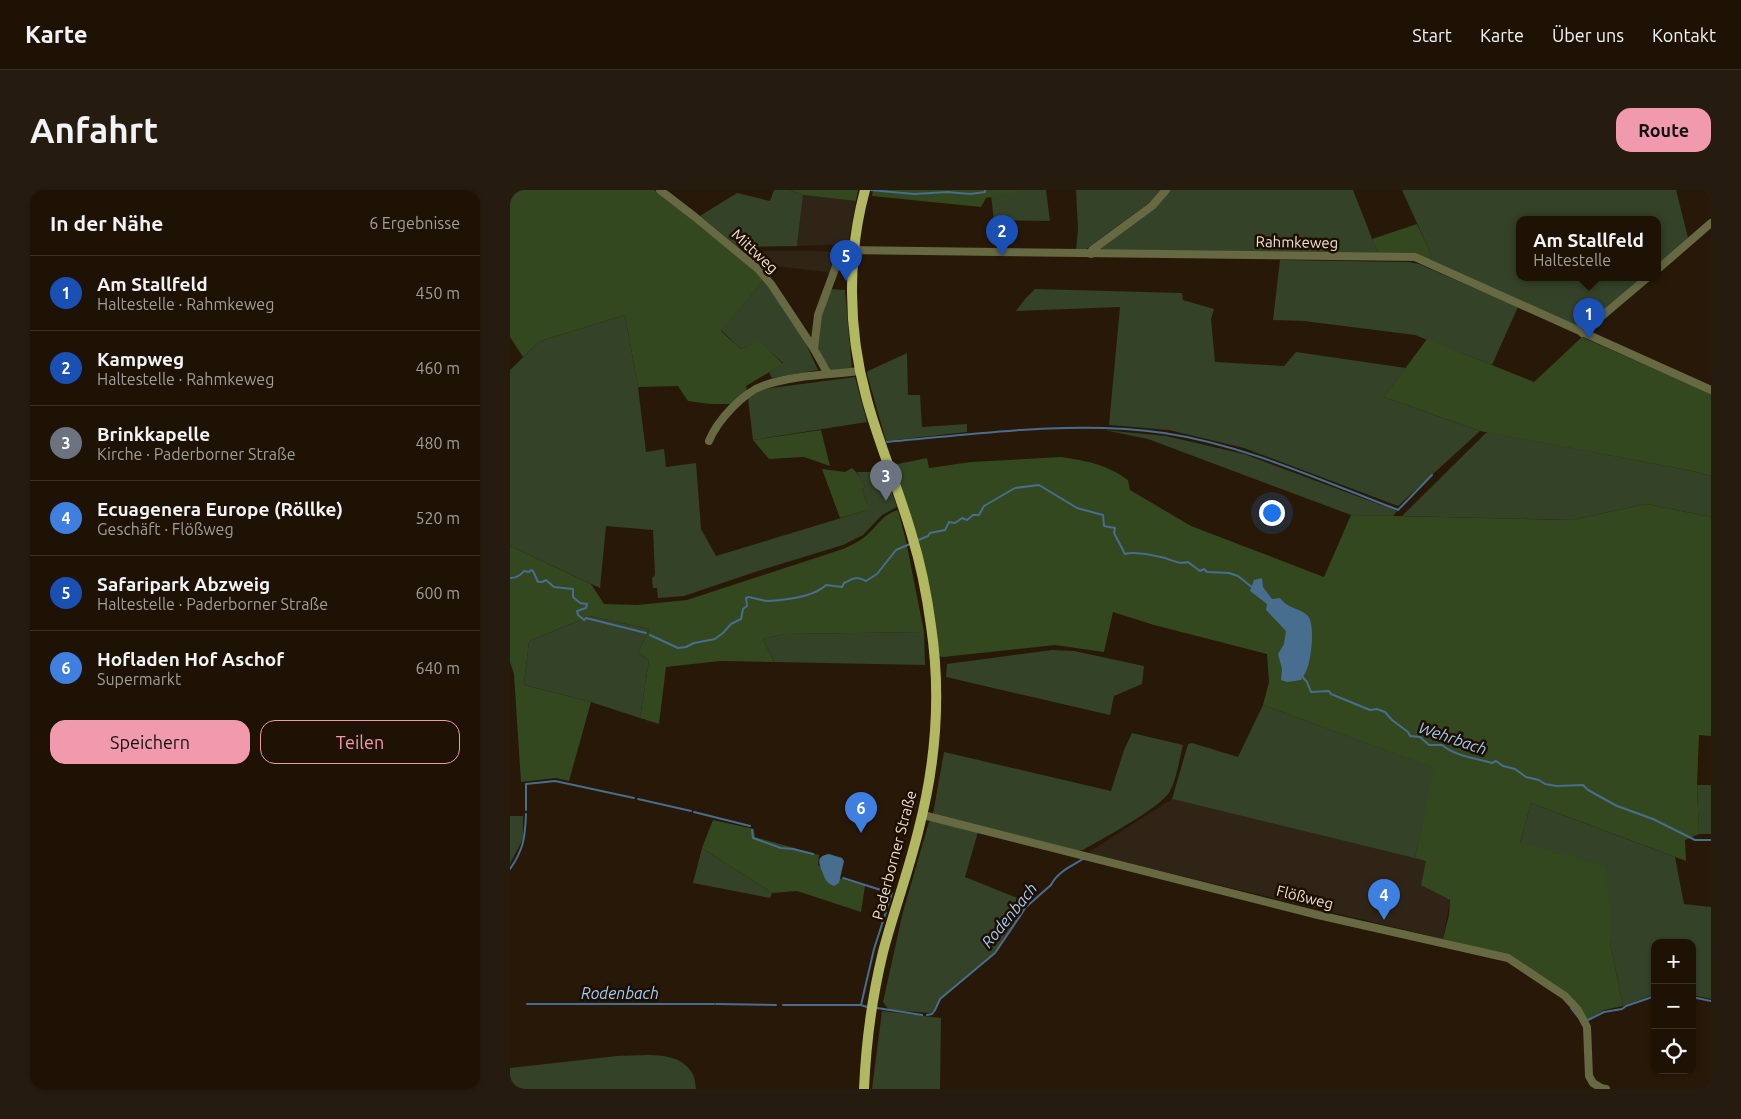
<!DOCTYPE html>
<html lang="de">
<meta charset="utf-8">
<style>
body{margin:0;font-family:Ubuntu,sans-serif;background:#261b0f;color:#f1f3f6}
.controls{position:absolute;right:15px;bottom:15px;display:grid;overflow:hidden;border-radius:10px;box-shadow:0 1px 4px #0004}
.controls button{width:45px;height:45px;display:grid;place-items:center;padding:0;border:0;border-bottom:1px solid #3c3227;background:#1e1205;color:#f1f3f6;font:25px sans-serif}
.you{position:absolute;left:761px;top:322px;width:18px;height:18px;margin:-12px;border:4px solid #fff;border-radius:50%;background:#1a73e8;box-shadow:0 0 0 8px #1a73e833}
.badge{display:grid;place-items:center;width:32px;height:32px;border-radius:50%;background:#f29aad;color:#fff;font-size:16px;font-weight:700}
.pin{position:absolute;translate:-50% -41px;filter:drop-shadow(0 1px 2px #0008)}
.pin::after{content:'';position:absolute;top:26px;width:18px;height:15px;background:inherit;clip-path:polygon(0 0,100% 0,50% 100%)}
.popup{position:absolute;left:1006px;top:26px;width:145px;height:65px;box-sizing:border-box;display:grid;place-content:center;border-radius:10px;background:#1e1205;filter:drop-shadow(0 1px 4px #0005);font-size:16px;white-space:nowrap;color:#a19e9a}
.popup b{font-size:19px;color:#f1f3f6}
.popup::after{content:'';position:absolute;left:50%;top:100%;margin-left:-10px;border:10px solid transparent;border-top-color:#1e1205}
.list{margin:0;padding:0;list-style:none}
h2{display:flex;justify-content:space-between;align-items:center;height:65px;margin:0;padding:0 20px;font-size:21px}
h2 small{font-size:16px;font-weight:400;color:#a19e9a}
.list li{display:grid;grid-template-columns:32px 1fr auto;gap:15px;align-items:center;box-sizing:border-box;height:75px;padding:0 20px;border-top:1px solid #3c3227}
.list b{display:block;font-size:19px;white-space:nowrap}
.list p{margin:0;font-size:16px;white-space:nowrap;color:#a19e9a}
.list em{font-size:16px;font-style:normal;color:#a19e9a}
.actions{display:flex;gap:10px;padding:15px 20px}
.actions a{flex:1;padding:11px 0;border:1px solid #f29aad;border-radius:15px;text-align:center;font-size:18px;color:#f29aad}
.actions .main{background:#f29aad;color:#111}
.icon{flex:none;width:28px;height:28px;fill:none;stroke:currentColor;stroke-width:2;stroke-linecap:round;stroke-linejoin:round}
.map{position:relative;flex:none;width:1201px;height:899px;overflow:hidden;border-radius:15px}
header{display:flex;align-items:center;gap:30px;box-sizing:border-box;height:70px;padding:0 25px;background:#1e1205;border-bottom:1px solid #3c3227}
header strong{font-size:24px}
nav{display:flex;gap:28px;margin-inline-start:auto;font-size:18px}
.intro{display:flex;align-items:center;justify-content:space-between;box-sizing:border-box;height:120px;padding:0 30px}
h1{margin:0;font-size:35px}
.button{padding:12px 22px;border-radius:15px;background:#f29aad;color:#111;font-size:18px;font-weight:700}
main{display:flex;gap:30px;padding:0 30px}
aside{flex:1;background:#1e1205;border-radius:15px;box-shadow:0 1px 4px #0004}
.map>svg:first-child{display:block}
.commercial{fill:#302416}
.green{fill:#344228}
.forest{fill:#33481f}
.water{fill:#476d8f}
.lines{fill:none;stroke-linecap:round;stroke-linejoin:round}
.stream{stroke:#476d8f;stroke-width:2}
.minor{stroke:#666941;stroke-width:8}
.major{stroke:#b2b862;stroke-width:10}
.labels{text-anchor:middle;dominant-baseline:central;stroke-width:5;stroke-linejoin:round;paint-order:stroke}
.street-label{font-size:15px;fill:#ece1d6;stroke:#1e0f01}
.water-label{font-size:16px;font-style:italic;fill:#9dccf8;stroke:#1e0f01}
</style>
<header>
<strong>Karte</strong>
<nav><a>Start</a><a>Karte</a><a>Über uns</a><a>Kontakt</a></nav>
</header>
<div class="intro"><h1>Anfahrt</h1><a class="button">Route</a></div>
<main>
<aside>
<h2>In der Nähe<small>6 Ergebnisse</small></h2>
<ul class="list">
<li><span class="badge" style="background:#1a4fb4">1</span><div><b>Am Stallfeld</b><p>Haltestelle · Rahmkeweg</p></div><em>450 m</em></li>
<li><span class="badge" style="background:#1a4fb4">2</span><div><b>Kampweg</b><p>Haltestelle · Rahmkeweg</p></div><em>460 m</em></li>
<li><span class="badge" style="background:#6b7280">3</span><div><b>Brinkkapelle</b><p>Kirche · Paderborner Straße</p></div><em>480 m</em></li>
<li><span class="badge" style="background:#3f7fe0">4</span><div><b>Ecuagenera Europe (Röllke)</b><p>Geschäft · Flößweg</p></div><em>520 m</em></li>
<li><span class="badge" style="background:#1a4fb4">5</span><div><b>Safaripark Abzweig</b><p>Haltestelle · Paderborner Straße</p></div><em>600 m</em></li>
<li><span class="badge" style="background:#3f7fe0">6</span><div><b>Hofladen Hof Aschof</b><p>Supermarkt</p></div><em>640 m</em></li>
</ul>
<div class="actions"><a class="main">Speichern</a><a>Teilen</a></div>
</aside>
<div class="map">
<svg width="1201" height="899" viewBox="0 0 1201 899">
<rect width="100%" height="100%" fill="#281807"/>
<path class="commercial" d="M 293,5 L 346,11 L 338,54 L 287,56 Z
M 241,61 L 305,61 L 327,62 L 319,84 L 317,82 L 248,74 L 237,65 Z
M 662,609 L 916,670 L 940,710 L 933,749 L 580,664 L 579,662 Z"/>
<path class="green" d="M 264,0 L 279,0 L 293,5 L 287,56 L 228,57 L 190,26 L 227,3 L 260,11 Z
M 513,0 L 536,0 L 540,31 L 484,30 L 481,6 Z
M 566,0 L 653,0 L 647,7 L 575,60 L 566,61 L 568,38 Z
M 659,0 L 843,0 L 868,64 L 588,61 L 588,57 C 610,42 645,23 659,0 Z
M 892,0 L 1166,0 L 1178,48 L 1148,74 L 1148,30 L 1010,30 L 1010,88 L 1131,88 L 1072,139 L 921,70 L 920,62 Z
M 770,70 L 899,72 L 909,74 L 1008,117 L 982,175 L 905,145 L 794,131 L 763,130 Z
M 254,90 L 296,154 L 308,180 L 262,188 L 259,182 L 273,173 L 250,152 L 231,159 L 211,140 Z
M 320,99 L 335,100 L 342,179 L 322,181 L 318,179 L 308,157 L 308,135 Z
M 525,99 L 672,103 L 673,110 L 704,119 L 701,129 L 705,172 L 774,176 L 786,162 L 896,178 L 874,207 L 970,241 L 888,316 L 734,258 L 659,240 L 599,235 L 610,117 L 506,121 L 515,109 Z
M 115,125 L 128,197 L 136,262 L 154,259 L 156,277 L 186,273 L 191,339 L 206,366 L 361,319 L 357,313 L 352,300 L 355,297 L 347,282 L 374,282 L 387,317 L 372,325 L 353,345 L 333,355 L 245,382 L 174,406 L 148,408 L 147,398 L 143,398 L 142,388 L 145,385 L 143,340 L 96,336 L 90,398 L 0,356 L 0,180 L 30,151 Z
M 397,163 L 398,205 L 410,205 L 412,237 L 457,234 L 457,242 L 376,251 L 357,184 L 358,181 Z
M 345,187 L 357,232 L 243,250 L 238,208 L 254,199 Z
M 594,240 L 656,246 L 734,264 L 887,321 L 883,326 L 841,325 L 638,249 Z
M 977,242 L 1183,281 L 1201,286 L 1201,327 L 1136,314 L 1062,330 L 892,326 Z
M 80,426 L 139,439 L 128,463 L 139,470 L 130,528 L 81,512 L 14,495 L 19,451 Z
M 414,442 L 415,475 L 264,472 L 253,449 L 274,444 Z
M 542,460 L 564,461 L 634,476 L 632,494 L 604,506 L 600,525 L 436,487 L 437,474 Z
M 753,515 L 925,578 L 905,668 L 662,609 L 678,554 L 682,553 L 728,567 Z
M 622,543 L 673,555 C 669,570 667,588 660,601 C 652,617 592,649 573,660 L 568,661 L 423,624 L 434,562 L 601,601 L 614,560 Z
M 1187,595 L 1201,595 L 1201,644 L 1189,644 Z
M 1021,613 L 1165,667 L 1174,714 L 1201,717 L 1201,809 L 1182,805 L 1182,753 L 1145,753 L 1145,804 L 1113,816 L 1100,752 L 1100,726 L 1010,653 Z
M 0,626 L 13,626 L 13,649 L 0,674 Z
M 422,630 L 468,642 L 455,687 L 520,713 L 503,734 L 485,763 L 429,809 L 424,820 L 421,823 L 379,820 L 373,812 L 393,722 L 419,632 Z
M 192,658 L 262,703 L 260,708 L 183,693 Z
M 372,821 L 431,828 L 430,899 L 362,899 Z
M 107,866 C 131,866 168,859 182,883 C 185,887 185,894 186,899 L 0,899 L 0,878 Z"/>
<path class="forest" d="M 0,0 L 144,0 L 232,68 L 254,90 L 211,141 L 231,159 L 250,151 L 273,174 L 236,196 L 237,202 L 222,214 L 200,214 L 178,211 L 168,196 L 128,197 L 115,125 L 30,151 L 13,167 L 0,147 Z
M 279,0 L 348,0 L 346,11 L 293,5 Z
M 363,0 L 513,0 L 513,1 L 476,8 L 471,17 L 362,6 Z
M 907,34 L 920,62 L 921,70 L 906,65 L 868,64 L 862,49 Z
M 1072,147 L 1201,204 L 1201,286 L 1183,281 L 970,241 L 874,207 L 917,149 L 1024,192 Z
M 311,240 L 320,276 L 294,267 L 259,269 L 243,250 Z
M 551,267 C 577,271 596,274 618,290 L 620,300 L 681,336 L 814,387 L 841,325 L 1062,330 L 1136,314 L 1201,327 L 1201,546 L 1189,545 L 1187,595 L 1189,644 L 1175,650 L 1176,671 L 1021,613 L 1010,653 L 1096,676 L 1100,726 L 1100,752 L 1113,816 L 1094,820 L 1077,830 L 1070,820 L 999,766 L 933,749 L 939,725 L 940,710 L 911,695 L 916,671 L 905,668 L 924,578 L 753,515 L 759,492 L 757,464 L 644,435 L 603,422 L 594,462 L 545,455 L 433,467 L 428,466 L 383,275 L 417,268 L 419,278 L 461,272 Z
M 342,278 C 348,283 352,290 355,297 L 352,300 L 357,313 L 362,319 L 330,328 L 312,279 L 335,282 Z
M 388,320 L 396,351 L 414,442 L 274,444 L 253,449 L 264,472 L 210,471 L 156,477 L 149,534 L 130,528 L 139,470 L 128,463 L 139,439 L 80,426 L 19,451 L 14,495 L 81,512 L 59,591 L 46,588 L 11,592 L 4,484 L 0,472 L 0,356 L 81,394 L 94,414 L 127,415 L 177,410 L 333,359 C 342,355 350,351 357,345 C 368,335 373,324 388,320 Z
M 203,630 L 244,639 L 245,647 L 309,665 L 308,675 L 329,693 L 329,688 L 355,696 L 351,722 L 287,701 L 262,703 L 192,658 Z"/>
<path class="water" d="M 752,388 L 753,397 L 762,409 L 770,408 C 777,418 789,418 797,425 C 806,433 801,469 797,479 C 796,483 793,486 791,490 L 777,492 L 771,490 L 772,479 L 768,464 L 774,454 L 776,441 L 756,420 L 757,414 L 740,401 L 744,390 Z
M 319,664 L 332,668 L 334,671 L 329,693 L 324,696 C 316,693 315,689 312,681 C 308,672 307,666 319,664 Z"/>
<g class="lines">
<path class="stream" d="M 360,0 L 404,4 L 438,2 L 460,4 L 475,2 L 475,0
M 377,252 C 467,244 564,230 654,243 C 735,255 812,291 888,320 L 922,285
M 406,351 L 418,346 L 420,343 L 435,340 L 439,332 L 445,333 L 452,328 L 457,330 L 463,325 L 469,325 L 474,316 L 505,298 L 529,295 L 567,318 L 593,325 L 594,336 L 605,338 L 604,343 L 615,364 C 625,361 640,365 651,367 C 661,369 668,375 678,372 L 690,381 L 694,379 L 697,382 L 719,383 L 728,386 L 743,398
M 0,388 C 6,388 11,385 14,381 L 19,382 L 21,380 L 23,381 L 28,392 L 32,392 L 36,390 L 44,397 L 63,399 L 63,407 L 70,413 L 77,414 L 76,418 L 67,421 L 68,425 L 74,430 L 76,428 L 136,443
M 140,445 L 168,458 L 176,457 L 184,453 L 205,449 L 213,443 L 221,434 L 231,429 L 233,419 L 237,416 L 236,408 L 239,407 C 245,408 252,411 258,411 C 275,410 304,407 316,395 L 332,397 L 334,393 C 345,388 345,386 356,391 L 367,384 L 386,360 L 400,354
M 791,485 L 797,492 L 801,502 L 819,501 L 821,504 L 860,520 L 867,519 L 875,522 L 882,530 L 898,542 L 900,546 L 910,547 L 919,555 L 932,555 C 945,566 965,568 982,573 L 986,571 L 993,576 L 1005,579 L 1016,587 L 1029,590 L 1035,594 L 1047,596 L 1073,595 L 1078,600 L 1107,616 L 1143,629 L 1185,650 L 1201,650
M 128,609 L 181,621
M 16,620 L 16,594 L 45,591 L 124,608
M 184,622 L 240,636
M 242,640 L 243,648 L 271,658 L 283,659 L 303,664
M 0,679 C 14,659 15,647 16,624
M 333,688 L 374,701
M 1182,807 L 1201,811
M 17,814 L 204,814
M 206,814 L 266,815
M 273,815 L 351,815 L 357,817
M 351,815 L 364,759 L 382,703 L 379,702
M 367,818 L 412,825
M 1061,818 L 1068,827
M 417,825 L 422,824 L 425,820 L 430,809 L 485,763 L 516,717 L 541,695 C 547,682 562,676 573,669
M 1076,831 L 1094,822 L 1112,819 L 1116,816 L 1145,806"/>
<path class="minor" d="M 150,0 L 185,27 L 248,79 L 261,94 L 304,159 L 318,184
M 581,64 L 582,60 L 642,16 L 656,0
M 1148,79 L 1201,33
M 1072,143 L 1137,88
M 304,159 L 308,125 L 332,60 L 905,67 L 1201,200
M 199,251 C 207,231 233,202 255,195 C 285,185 319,185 350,181
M 413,625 L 808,725 L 998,768 L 1055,806 L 1068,820 L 1077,837 L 1079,886 L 1083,893 L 1091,898 L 1096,899"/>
<path class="major" d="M 354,899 C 356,853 362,807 373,762 C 384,720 399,680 409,638 C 426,572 431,503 421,436 C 417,406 411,375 402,346 C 389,299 368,253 356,206 C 338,140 337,66 355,0"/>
</g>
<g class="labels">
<g class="street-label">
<text transform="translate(787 52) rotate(1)">Rahmkeweg</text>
<text transform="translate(245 61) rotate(43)">Mittweg</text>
<text transform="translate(384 665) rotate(-75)">Paderborner Straße</text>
<text transform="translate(795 707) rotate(14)">Flößweg</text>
</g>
<g class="water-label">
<text transform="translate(943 548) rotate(19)">Wehrbach</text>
<text transform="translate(499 725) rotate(-51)">Rodenbach</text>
<text x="110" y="803">Rodenbach</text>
</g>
</g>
</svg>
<div class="controls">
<button>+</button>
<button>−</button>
<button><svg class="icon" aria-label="locate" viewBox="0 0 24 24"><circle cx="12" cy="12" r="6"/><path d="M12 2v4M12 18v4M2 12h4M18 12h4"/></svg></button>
</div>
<div class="you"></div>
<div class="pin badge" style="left:1079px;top:149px;background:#1a4fb4">1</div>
<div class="popup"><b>Am Stallfeld</b>Haltestelle</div>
<div class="pin badge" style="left:492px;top:66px;background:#1a4fb4">2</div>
<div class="pin badge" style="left:376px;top:311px;background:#6b7280">3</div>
<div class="pin badge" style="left:874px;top:730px;background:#3f7fe0">4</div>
<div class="pin badge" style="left:336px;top:91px;background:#1a4fb4">5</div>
<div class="pin badge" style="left:351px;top:643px;background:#3f7fe0">6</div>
</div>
</main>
